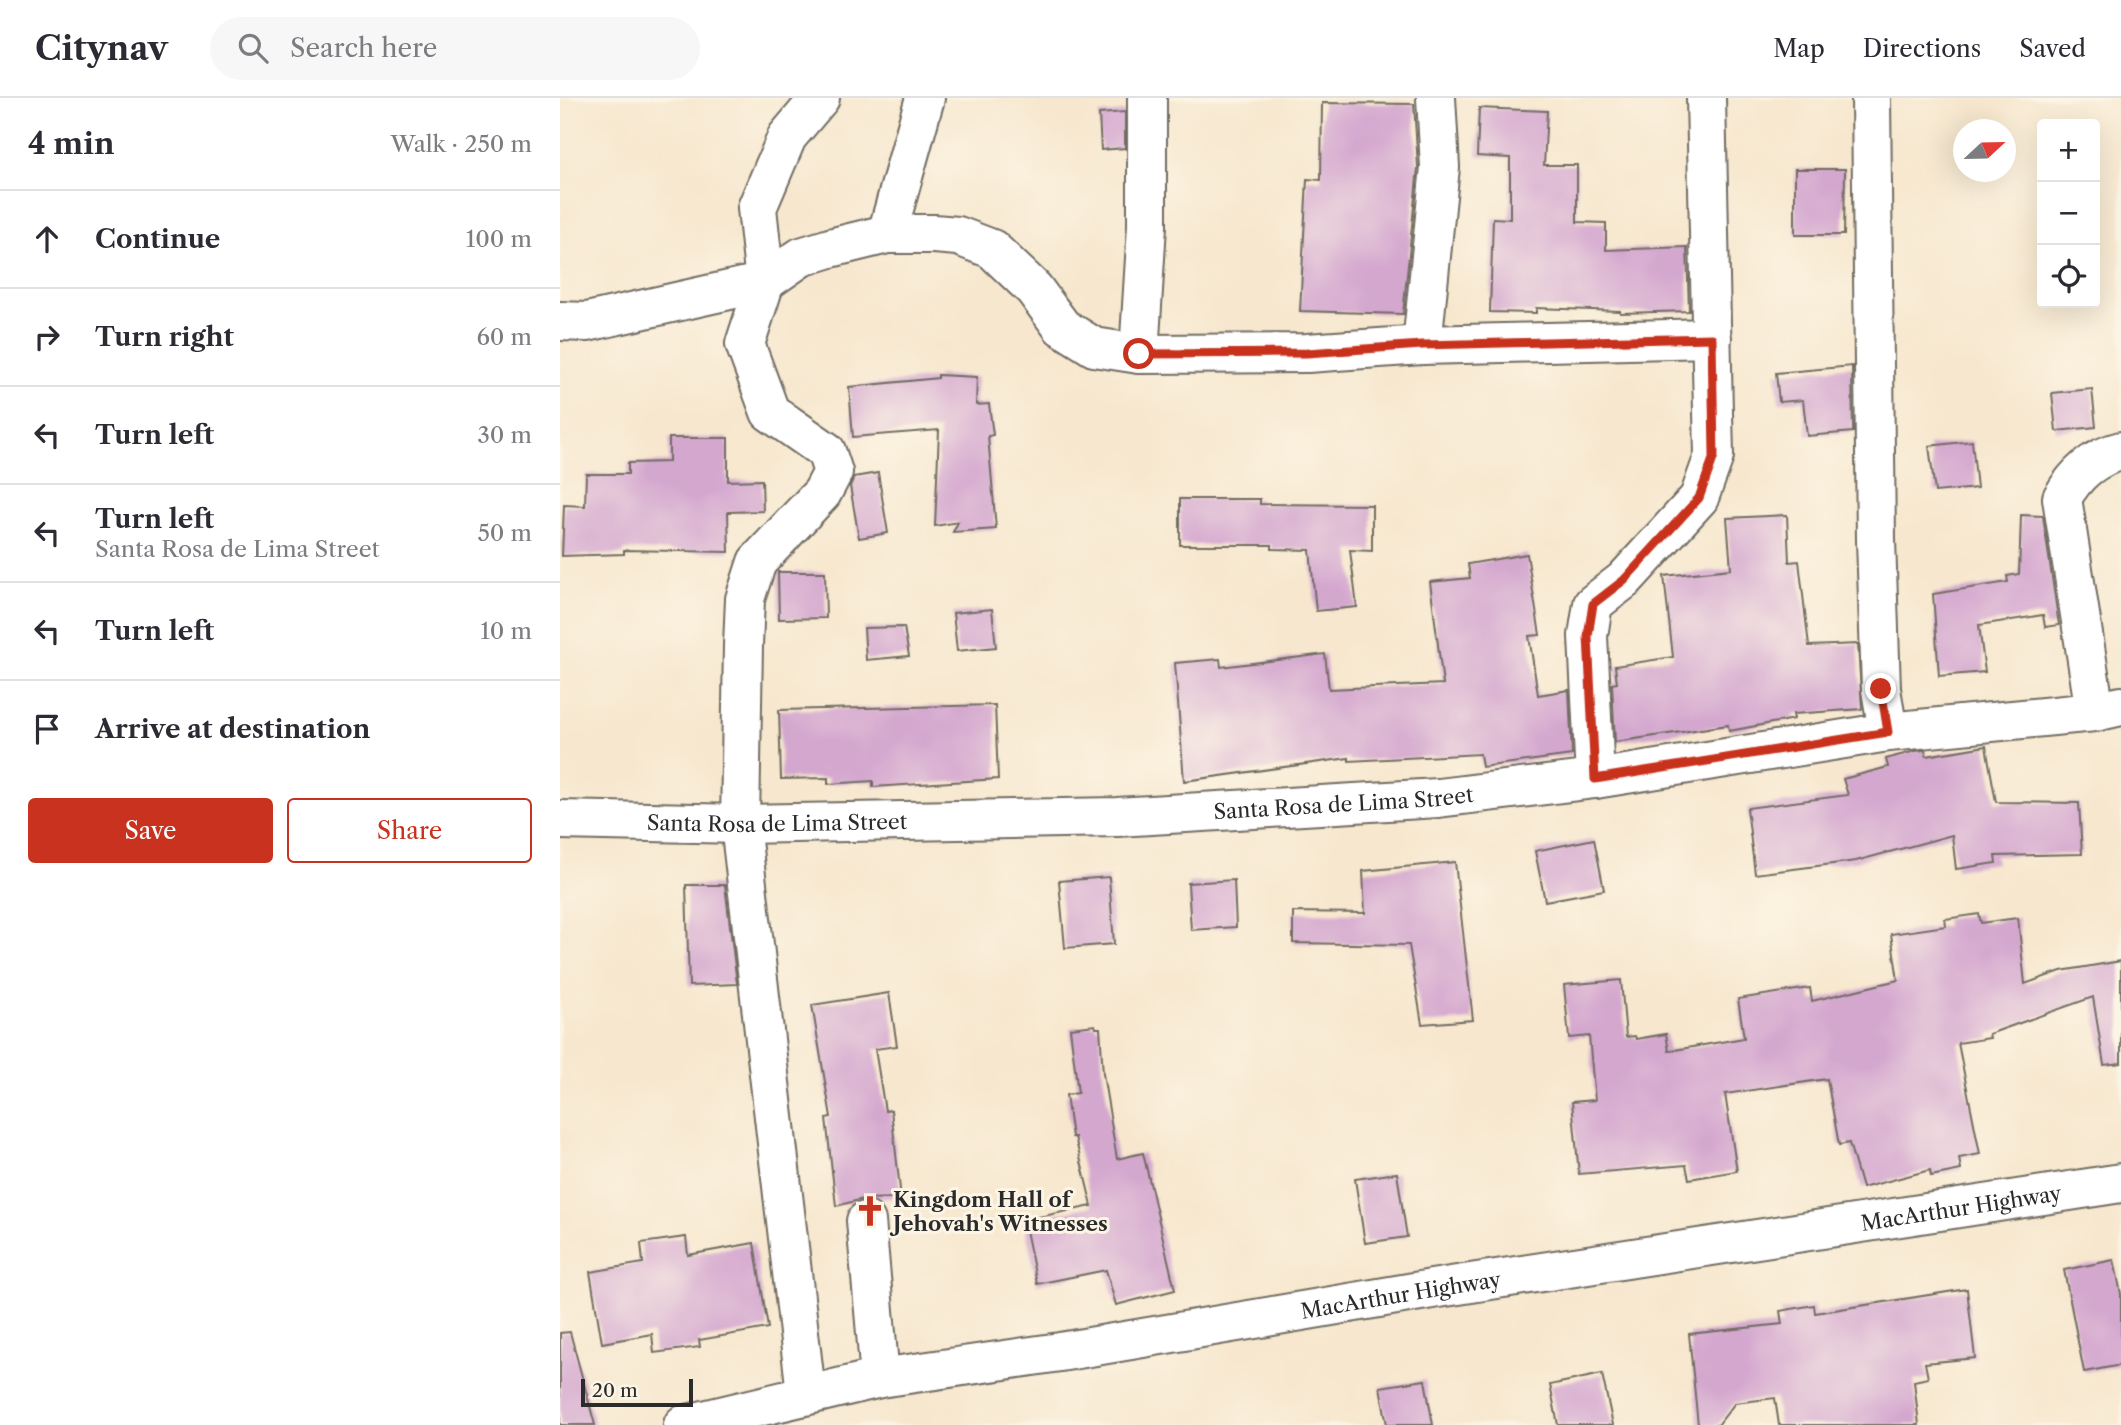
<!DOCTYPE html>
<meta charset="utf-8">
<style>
body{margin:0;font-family:"Libre Caslon Text",serif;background:#f7f7f7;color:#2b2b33}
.controls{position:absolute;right:21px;top:21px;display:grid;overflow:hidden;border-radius:7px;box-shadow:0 7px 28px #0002}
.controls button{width:63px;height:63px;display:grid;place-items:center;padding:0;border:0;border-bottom:2px solid #e1e1e2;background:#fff;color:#2b2b33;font:35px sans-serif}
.compass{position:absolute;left:1393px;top:21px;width:63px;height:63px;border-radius:50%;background:#fff;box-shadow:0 7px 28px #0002;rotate:68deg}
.scale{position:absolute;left:21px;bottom:18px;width:112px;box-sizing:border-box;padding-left:7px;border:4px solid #2b2b2b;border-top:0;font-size:19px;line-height:24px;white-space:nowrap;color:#2b2b2b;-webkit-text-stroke:5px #fcf5e5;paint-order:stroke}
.stop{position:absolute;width:21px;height:21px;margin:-16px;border:5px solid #c8321e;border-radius:50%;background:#fff}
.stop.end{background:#c8321e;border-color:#fff;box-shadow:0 2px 7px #0008}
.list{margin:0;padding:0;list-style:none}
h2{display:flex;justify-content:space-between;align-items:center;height:91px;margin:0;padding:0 28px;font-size:30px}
h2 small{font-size:23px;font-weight:400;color:#7c7c81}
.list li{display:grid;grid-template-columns:46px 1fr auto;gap:21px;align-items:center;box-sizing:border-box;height:98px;padding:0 28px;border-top:2px solid #e1e1e2}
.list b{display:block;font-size:26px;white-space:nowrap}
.list p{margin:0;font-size:23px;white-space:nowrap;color:#7c7c81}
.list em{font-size:23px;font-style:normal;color:#7c7c81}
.actions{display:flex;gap:14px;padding:21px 28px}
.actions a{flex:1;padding:16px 0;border:2px solid #c8321e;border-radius:7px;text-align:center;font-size:24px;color:#c8321e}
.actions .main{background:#c8321e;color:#fff}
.icon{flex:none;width:38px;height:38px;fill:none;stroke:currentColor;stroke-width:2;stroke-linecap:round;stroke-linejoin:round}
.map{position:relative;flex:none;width:1561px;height:1327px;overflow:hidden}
header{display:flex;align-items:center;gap:42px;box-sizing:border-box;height:98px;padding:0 35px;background:#fff;border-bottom:2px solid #e1e1e2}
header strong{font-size:33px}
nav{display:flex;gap:38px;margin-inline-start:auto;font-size:24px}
.search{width:490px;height:63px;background:#f7f7f7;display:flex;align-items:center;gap:18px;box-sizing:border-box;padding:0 24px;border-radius:38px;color:#7c7c81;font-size:26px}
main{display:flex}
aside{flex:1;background:#fff}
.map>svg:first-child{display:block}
.building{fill:#d4a7cf}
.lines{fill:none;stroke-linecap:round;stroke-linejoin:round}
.minor-casing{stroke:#726d64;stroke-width:42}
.highway-casing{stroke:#726d64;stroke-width:42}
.minor{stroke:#fff;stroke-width:38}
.highway{stroke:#fff;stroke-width:38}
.route{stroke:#c8321e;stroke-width:9}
.labels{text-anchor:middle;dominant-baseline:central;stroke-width:6;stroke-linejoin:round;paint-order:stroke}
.street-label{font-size:21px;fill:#2b2b2b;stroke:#fcf5e5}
.poi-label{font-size:21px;font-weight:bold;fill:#2b2b2b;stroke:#fcf5e5;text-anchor:start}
</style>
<header>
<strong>Citynav</strong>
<div class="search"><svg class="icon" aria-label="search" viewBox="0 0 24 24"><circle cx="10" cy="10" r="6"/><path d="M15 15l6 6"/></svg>Search here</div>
<nav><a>Map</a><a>Directions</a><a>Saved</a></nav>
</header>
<main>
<aside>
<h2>4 min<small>Walk · 250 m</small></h2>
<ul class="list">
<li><svg class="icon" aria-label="ahead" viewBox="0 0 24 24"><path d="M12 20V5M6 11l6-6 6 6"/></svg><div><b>Continue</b></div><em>100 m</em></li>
<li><svg class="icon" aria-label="right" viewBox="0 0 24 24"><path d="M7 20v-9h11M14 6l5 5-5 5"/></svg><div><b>Turn right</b></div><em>60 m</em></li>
<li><svg class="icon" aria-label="left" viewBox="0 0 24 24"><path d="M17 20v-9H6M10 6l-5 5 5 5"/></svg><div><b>Turn left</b></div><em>30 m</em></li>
<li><svg class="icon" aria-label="left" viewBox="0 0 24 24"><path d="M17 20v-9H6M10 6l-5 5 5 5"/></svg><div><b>Turn left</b><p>Santa Rosa de Lima Street</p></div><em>50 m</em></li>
<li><svg class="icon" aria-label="left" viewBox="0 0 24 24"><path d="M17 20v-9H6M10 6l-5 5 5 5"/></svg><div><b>Turn left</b></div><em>10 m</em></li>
<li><svg class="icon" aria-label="arrive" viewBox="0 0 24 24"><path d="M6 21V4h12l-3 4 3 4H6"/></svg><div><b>Arrive at destination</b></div></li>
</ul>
<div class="actions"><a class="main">Save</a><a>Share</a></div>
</aside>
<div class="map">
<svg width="1561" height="1327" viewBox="0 0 1561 1327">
<rect width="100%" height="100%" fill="#fcf5e5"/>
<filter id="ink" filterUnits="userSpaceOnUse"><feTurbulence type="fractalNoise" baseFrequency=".0143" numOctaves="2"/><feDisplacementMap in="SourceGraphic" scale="14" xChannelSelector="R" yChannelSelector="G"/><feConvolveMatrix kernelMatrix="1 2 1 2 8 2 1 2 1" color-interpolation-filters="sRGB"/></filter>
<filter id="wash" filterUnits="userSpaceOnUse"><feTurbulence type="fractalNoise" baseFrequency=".00686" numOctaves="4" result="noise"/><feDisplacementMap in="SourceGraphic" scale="28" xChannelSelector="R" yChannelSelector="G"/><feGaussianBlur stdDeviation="1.57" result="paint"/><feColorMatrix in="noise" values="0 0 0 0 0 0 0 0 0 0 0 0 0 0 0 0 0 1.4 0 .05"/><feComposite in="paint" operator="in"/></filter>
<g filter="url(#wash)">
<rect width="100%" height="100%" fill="#f7e7ce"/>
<g id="blocks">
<path class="building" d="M 762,5 L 854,6 L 858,69 L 843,216 L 740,213 L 747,81 L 761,82 Z
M 919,10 L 987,13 L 984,67 L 1017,67 L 1017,124 L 1046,125 L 1046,152 L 1127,149 L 1129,213 L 1060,215 L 1060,213 L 976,210 L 976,215 L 930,214 L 933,120 L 950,121 L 950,60 L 917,58 Z
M 565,14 L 565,50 L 541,52 L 539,16 Z
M 1235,71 L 1285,71 L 1284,137 L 1235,137 Z
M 1292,268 L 1293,334 L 1247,338 L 1243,302 L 1219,304 L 1216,275 Z
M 378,277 L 417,279 L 416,307 L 429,306 L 433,337 L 428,338 L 436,431 L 393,434 L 398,424 L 375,428 L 379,332 L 293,339 L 289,289 L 378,280 Z
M 1532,291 L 1536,329 L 1496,333 L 1492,295 Z
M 109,340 L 168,340 L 168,383 L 202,382 L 203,413 L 168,414 L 169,454 L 64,452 L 64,456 L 2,458 L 4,407 L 25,408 L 26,376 L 68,376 L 68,365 L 109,364 Z
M 1412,343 L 1417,390 L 1375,394 L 1369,348 Z
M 318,375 L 328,435 L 299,440 L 290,388 L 294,379 Z
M 620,401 L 700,401 L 700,406 L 812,407 L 812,453 L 790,452 L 797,509 L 756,513 L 750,452 L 712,451 L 712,447 L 620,447 Z
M 1227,417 L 1229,464 L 1239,463 L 1249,548 L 1298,546 L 1302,611 L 1233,616 L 1234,621 L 1169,633 L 1168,627 L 1055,644 L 1052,586 L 1057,585 L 1055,568 L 1113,559 L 1104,478 L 1171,471 L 1167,420 Z
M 1461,417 L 1483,418 L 1499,527 L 1485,529 L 1483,517 L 1419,527 L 1425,574 L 1379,578 L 1373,496 L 1448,484 L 1447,478 L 1459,476 Z
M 967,456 L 980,537 L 969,538 L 978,597 L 1009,592 L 1012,657 L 922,669 L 920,656 L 789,663 L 789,660 L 624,683 L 615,565 L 660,561 L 661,569 L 765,556 L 769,591 L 883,586 L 870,484 L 910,480 L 908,466 Z
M 218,474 L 265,474 L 266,520 L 219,521 Z
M 432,511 L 436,549 L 397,553 L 393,515 Z
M 344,529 L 349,558 L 306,562 L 304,530 Z
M 435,607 L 438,681 L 313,689 L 313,683 L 268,686 L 268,680 L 221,681 L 219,612 Z
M 1426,648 L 1436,704 L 1519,705 L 1522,756 L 1435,758 L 1436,765 L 1396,771 L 1392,737 L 1296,763 L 1195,776 L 1187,710 L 1288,697 L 1283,681 L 1328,669 L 1326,661 L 1355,653 L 1365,652 L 1366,658 Z
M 1034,741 L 1044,792 L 985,803 L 975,753 Z
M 895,764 L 913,922 L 862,926 L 849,847 L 733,845 L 733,814 L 805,815 L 803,773 Z
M 549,779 L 554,846 L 505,850 L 499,783 Z
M 674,782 L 676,829 L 631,832 L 628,785 Z
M 126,787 L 165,787 L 177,886 L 129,888 Z
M 1419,816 L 1421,825 L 1458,820 L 1465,886 L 1501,873 L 1561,863 L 1561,965 L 1544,967 L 1533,899 L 1429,936 L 1430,940 L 1398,945 L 1420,1056 L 1399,1060 L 1401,1072 L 1371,1078 L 1370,1072 L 1302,1090 L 1289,1045 L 1279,1047 L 1267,981 L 1165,996 L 1177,1073 L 1129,1081 L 1126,1067 L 1019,1076 L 1012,1004 L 1035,1002 L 1029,938 L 1009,940 L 1004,887 L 1061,882 L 1066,939 L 1075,938 L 1076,941 L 1106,936 L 1109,953 L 1184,940 L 1178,901 L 1250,890 L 1252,903 L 1338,882 L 1331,836 L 1386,828 L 1385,821 Z
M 329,895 L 337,948 L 315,951 L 325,1013 L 331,1012 L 341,1100 L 303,1101 L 276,1108 L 266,1020 L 271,1019 L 252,907 Z
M 535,927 L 536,930 L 540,930 L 543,976 L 557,1061 L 583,1055 L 615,1192 L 556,1207 L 546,1172 L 477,1186 L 464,1122 L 532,1108 L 515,1039 L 512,1039 L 506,997 L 518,995 L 510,930 Z
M 837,1075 L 847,1139 L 805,1145 L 795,1081 Z
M 126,1139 L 128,1157 L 194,1145 L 208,1230 L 139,1242 L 140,1249 L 94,1255 L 92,1236 L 42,1245 L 30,1174 L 83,1165 L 81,1145 Z
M 1554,1162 L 1561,1196 L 1561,1267 L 1524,1274 L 1504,1172 Z
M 1407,1191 L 1415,1260 L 1365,1265 L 1368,1280 L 1354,1283 L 1359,1327 L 1219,1327 L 1215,1300 L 1175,1305 L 1158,1327 L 1138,1327 L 1129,1236 L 1222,1226 L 1220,1213 L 1254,1207 L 1255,1215 Z
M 10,1234 L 35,1327 L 0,1327 L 0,1235 Z
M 1042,1276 L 1053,1327 L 998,1327 L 990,1287 Z
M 865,1282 L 873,1327 L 827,1327 L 820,1289 Z"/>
</g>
</g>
<g filter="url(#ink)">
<use href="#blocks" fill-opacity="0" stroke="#726d64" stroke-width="2"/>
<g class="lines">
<defs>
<g id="minor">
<path d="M 1311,0 L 1316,442 L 1321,591 L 1328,634"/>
<path d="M 327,136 L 365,0"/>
<path d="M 0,223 L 27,224 L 205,184 L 241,159 L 270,150 L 327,136 L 374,136 L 398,138 L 432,151 L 474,191 L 502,229 L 534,249 L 579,256 L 747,255 L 862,247 L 1152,240"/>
<path d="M 862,247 L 880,69 L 876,0"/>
<path d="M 579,256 L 587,128 L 587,0"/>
<path d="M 1535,614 L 1502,400 C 1516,376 1533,360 1561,353"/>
<path d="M 1035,681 L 1028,538 L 1033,506 L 1064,482 L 1139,400 L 1154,358 L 1146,0"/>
<path id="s1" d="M 0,722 L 180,726 L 557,719 L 878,700 L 1035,681 L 1328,634 L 1535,614 L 1561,608"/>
<path d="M 306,1123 L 320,1280"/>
<path d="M 246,1295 L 180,726 L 183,547 L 185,501 L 197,464 L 262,395 L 273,374 L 266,353 L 210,314 L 185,246 L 205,184 L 197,110 L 227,39 L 260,0"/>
</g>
<g id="highway">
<path id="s2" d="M 123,1327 L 320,1280 L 500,1254 L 872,1191 L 1561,1085"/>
</g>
</defs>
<use href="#minor" class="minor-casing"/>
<use href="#highway" class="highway-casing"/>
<use href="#minor" class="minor"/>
<use href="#highway" class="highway"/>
</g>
</g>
<g class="lines" filter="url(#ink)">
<path class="route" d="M 579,256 L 747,255 L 862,247 L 1152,240 L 1154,358 L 1139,400 L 1064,482 L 1033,506 L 1028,538 L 1035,681 L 1328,634 L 1321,591"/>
</g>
<defs>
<symbol id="church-bare" viewBox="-9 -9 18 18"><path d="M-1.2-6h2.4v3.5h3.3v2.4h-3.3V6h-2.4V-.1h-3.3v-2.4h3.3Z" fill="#c8321e" stroke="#fcf5e5" stroke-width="2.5" paint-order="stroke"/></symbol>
</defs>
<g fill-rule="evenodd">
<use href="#church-bare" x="288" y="1091" width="44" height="44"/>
</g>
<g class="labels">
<g class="street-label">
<text stroke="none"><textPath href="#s1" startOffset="784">Santa Rosa de Lima Street</textPath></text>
<text stroke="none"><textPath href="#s1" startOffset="217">Santa Rosa de Lima Street</textPath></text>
<text stroke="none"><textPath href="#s2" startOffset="1297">MacArthur Highway</textPath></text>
<text stroke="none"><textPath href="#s2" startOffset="730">MacArthur Highway</textPath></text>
</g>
<g class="poi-label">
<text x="333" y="1101">Kingdom Hall of<tspan x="333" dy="24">Jehovah's Witnesses</tspan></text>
</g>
</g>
</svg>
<div class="controls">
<button>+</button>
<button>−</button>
<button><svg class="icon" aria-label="locate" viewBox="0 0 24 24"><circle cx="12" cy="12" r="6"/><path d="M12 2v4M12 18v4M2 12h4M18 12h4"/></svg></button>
</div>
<svg class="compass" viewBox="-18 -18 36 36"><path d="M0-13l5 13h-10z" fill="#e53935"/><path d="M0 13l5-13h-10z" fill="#7c7c81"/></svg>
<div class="scale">20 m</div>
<div class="stop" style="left:579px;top:256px"></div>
<div class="stop end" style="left:1321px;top:591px"></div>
</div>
</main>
